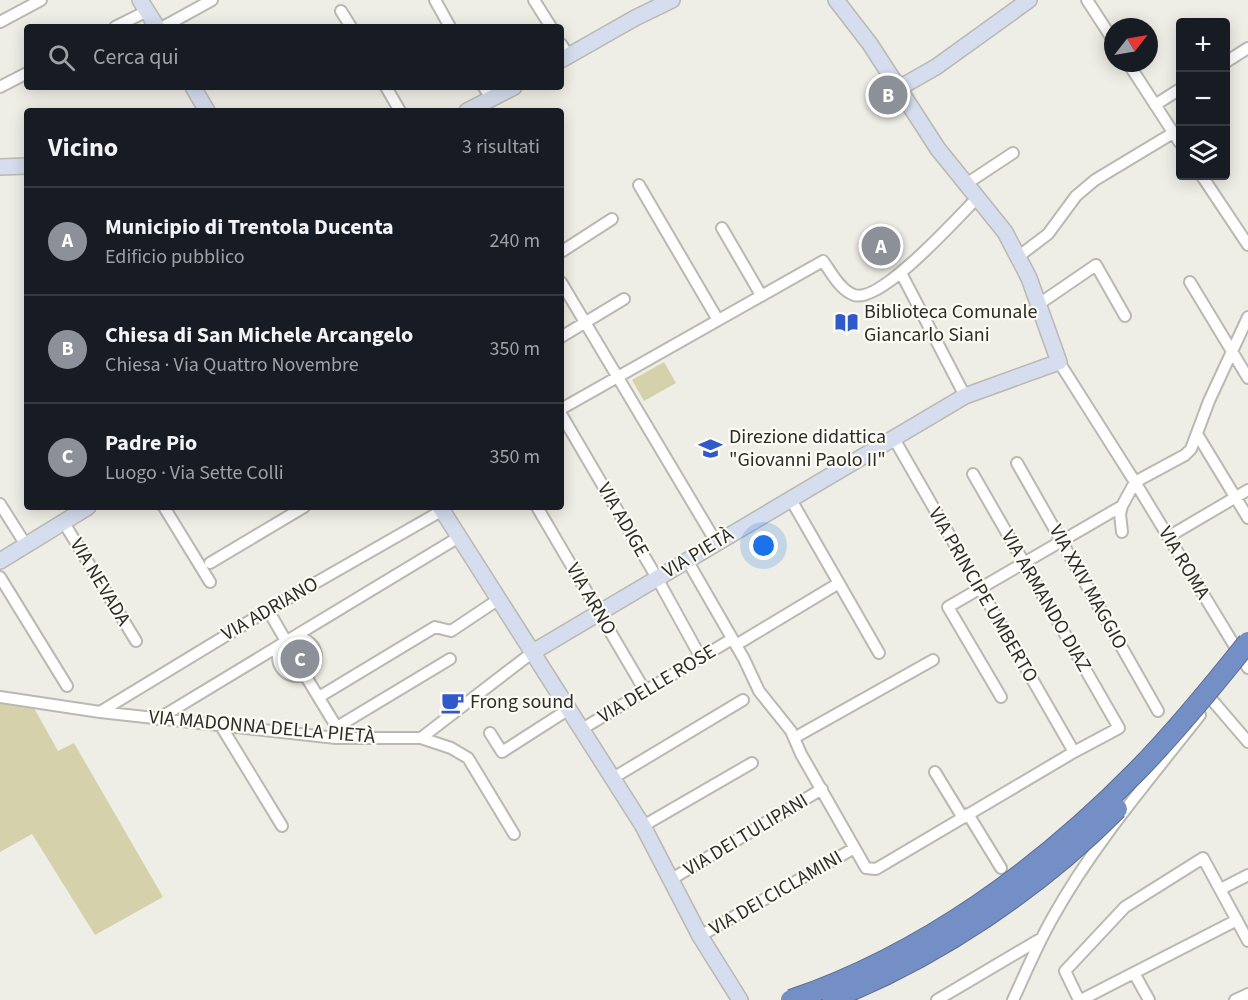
<!DOCTYPE html>
<html lang="it">
<meta charset="utf-8">
<style>
body{margin:0;font-family:"Source Sans 3",sans-serif;background:#242831;color:#f1f3f6}
.controls{position:absolute;right:18px;top:18px;display:grid;overflow:hidden;border-radius:6px;box-shadow:0 3px 15px #0003}
.controls button{width:54px;height:54px;display:grid;place-items:center;padding:0;border:0;border-bottom:2px solid #363941;background:#171b24;color:#f1f3f6;font:30px sans-serif}
.compass{position:absolute;left:1104px;top:18px;width:54px;height:54px;border-radius:50%;background:#171b24;box-shadow:0 3px 15px #0003;rotate:59deg}
.you{position:absolute;left:764px;top:546px;width:21px;height:21px;margin:-15px;border:4px solid #fff;border-radius:50%;background:#1a73e8;box-shadow:0 0 0 9px #1a73e833}
.badge{display:grid;place-items:center;width:39px;height:39px;border-radius:50%;background:#8c9099;color:#fff;font-size:20px;font-weight:700}
.pin{position:absolute;translate:-50% -50%;border:3px solid #fff;box-shadow:0 2px 6px #0006}
.list{margin:0;padding:0;list-style:none}
h2{display:flex;justify-content:space-between;align-items:center;height:78px;margin:0;padding:0 24px;font-size:26px}
h2 small{font-size:20px;font-weight:400;color:#9ea1a6}
.list li{display:grid;grid-template-columns:39px 1fr auto;gap:18px;align-items:center;box-sizing:border-box;height:108px;padding:0 24px;border-top:2px solid #363941}
.list b{display:block;font-size:22px;white-space:nowrap}
.list p{margin:0;font-size:20px;white-space:nowrap;color:#9ea1a6}
.list em{font-size:20px;font-style:normal;color:#9ea1a6}
.icon{flex:none;width:33px;height:33px;fill:none;stroke:currentColor;stroke-width:2;stroke-linecap:round;stroke-linejoin:round}
.map{position:relative;flex:none;width:1248px;height:1000px;overflow:hidden}
.search{position:absolute;background:#171b24;box-shadow:0 3px 15px #0003;left:24px;top:24px;width:540px;height:66px;display:flex;align-items:center;gap:15px;box-sizing:border-box;padding:0 21px;border-radius:6px;color:#9ea1a6;font-size:22px}
.panel{position:absolute;background:#171b24;box-shadow:0 3px 15px #0003;left:24px;top:108px;width:540px;height:402px;border-radius:6px}
.map>svg:first-child{display:block}
.green{fill:#d5d1aa}
.lines{fill:none;stroke-linecap:round;stroke-linejoin:round}
.street-casing{stroke:#b9b9b1;stroke-width:14}
.secondary-casing{stroke:#b9b9b1;stroke-width:18}
.street{stroke:#fff;stroke-width:10}
.secondary{stroke:#d5ddee;stroke-width:15}
.highway-bridge-casing{stroke:#5b6c8f;stroke-width:22;stroke-linecap:butt}
.highway-bridge{stroke:#748ec6;stroke-width:20}
.labels{text-anchor:middle;dominant-baseline:central;stroke-width:4.5;stroke-linejoin:round;paint-order:stroke}
.poi-label{font-size:20px;fill:#2c2c29;stroke:#fcfbf4;text-anchor:start}
.street-label{font-size:20px;fill:#2c2c29;stroke:#fcfbf4}
</style>
<div class="map">
<svg width="1248" height="1000" viewBox="0 0 1248 1000">
<rect width="100%" height="100%" fill="#efeee6"/>
<path class="green" d="M 664,362 L 676,383 L 644,401 L 632,380 Z
M 0,701 L 34,708 L 58,751 L 74,743 L 163,897 L 95,935 L 32,834 L 0,852 Z"/>
<g class="lines">
<defs>
<path id="street" d="M 435,0 L 450,27
M 534,0 L 551,27
M 1087,0 L 1113,40
M 341,11 L 351,27
M 0,22 L 41,0
M 115,27 L 147,11
M 163,27 L 212,0
M 561,44 L 569,56
M 1226,62 L 1248,48
M 1128,63 L 1180,143
M 0,87 L 27,73
M 386,87 L 400,111
M 484,87 L 491,99
M 1155,105 L 1180,89
M 1202,176 L 1248,245
M 966,184 L 1013,153
M 639,185 L 718,320
M 722,228 L 761,295
M 561,252 L 612,219
M 1019,256 L 1048,234 L 1076,196 L 1095,180 L 1173,133
M 901,273 L 965,396
M 561,282 L 716,542
M 1190,282 L 1248,378
M 1039,304 L 1096,265 L 1125,316
M 561,337 L 624,299
M 1059,362 L 1135,482 L 1248,668
M 561,409 L 823,261 C 831,272 840,290 854,295 C 881,304 958,217 978,197
M 561,414 L 657,578 L 701,658
M 1197,434 L 1248,518
M 893,437 L 1074,752
M 1017,463 L 1158,711
M 1135,482 L 1185,455 L 1191,449 L 1209,401 L 1248,317
M 790,498 L 879,653
M 0,504 L 26,545
M 1122,506 L 1120,514 L 1122,532
M 164,507 L 210,582
M 537,507 L 645,691
M 64,523 L 136,641
M 1168,537 L 1248,490
M 687,560 L 744,659 L 759,691 L 791,731 L 801,754 L 866,868 L 876,869 L 1074,752 L 1119,728 L 973,474
M 210,563 L 304,507
M 0,577 L 67,686
M 268,610 L 286,641
M278 657a19 19 0 1 1 38 0a19 19 0 1 1-38 0Z
M 736,645 L 839,583
M 305,675 L 339,731
M 0,697 L 100,712 L 336,738 L 421,738 L 533,652
M 319,697 L 435,627 L 451,631 L 499,599
M 1001,697 L 948,607 L 1122,506 L 1135,482
M 1212,700 L 1248,742
M 100,712 L 268,610 L 443,510
M 158,719 L 459,537
M 221,726 L 282,826
M 337,727 L 450,659
M 582,729 L 732,639
M 490,733 L 502,752 L 569,709
M 421,738 L 451,748 L 468,758 L 514,834
M 794,738 L 933,660
M 935,772 L 963,818
M 613,778 L 743,700
M 968,814 L 1001,868
M 643,826 L 752,763
M 670,880 L 822,789
M 1221,889 L 1248,875
M 700,936 L 851,850
M 1134,973 L 1149,1000
M 937,1000 L 1042,938
M 1013,1000 C 1026,972 1038,943 1053,917 C 1093,845 1149,780 1200,715
M 1079,1000 L 1065,971 L 1125,907 L 1203,858 L 1248,941
M 1081,1000 L 1237,920
M 1235,1000 L 1248,994"/>
<path id="secondary" d="M 140,0 L 157,27
M 561,60 L 635,18 L 672,0
M 193,87 L 207,111
M 899,88 L 936,67 L 1029,0
M 467,111 L 514,87
M 0,167 L 27,166
M 440,507 L 643,826 L 700,936 L 740,1000
M 0,561 L 88,507
M 533,652 L 965,396 L 1059,362 L 1029,278 L 1005,232 L 938,149 L 870,44 L 836,0"/>
</defs>
<use href="#street" class="street-casing"/>
<use href="#secondary" class="secondary-casing"/>
<use href="#street" class="street"/>
<use href="#secondary" class="secondary"/>
<defs>
<path id="highway-bridge" d="M 833,998 C 936,957 1039,888 1117,809
M 791,1000 C 923,955 1041,869 1138,770 C 1177,730 1213,686 1248,642"/>
</defs>
<use href="#highway-bridge" class="highway-bridge-casing"/>
<use href="#highway-bridge" class="highway-bridge"/>
</g>
<defs>
<symbol id="library-bare" viewBox="-9 -9 18 18"><path d="M-6-4Q-3-5.5-.7-3.5V5Q-3 3-6 4ZM6-4Q3-5.5 .7-3.5V5Q3 3 6 4Z" fill="#305aca" stroke="#fcfbf4" stroke-width="2.5" paint-order="stroke"/></symbol>
<symbol id="school-bare" viewBox="-9 -9 18 18"><path d="M0-5L7-2L0 1L-7-2ZM-4 1L0 2.5L4 1V4Q0 6-4 4Z" fill="#305aca" stroke="#fcfbf4" stroke-width="2.5" paint-order="stroke"/></symbol>
<symbol id="cafe-bare" viewBox="-9 -9 18 18"><path d="M-5.5-4.5H6V0H3Q3 3.5 0 3.5H-2.5Q-5.5 3.5-5.5 0ZM3-3.2v2h1.7v-2ZM-6 4.5H4V6H-6Z" fill="#305aca" stroke="#fcfbf4" stroke-width="2.5" paint-order="stroke"/></symbol>
</defs>
<g fill-rule="evenodd">
<use href="#library-bare" x="830" y="306" width="33" height="33"/>
<use href="#school-bare" x="694" y="432" width="33" height="33"/>
<use href="#cafe-bare" x="436" y="686" width="33" height="33"/>
</g>
<g class="labels">
<g class="poi-label">
<text x="864" y="312">Biblioteca Comunale<tspan x="864" dy="23">Giancarlo Siani</tspan></text>
<text x="729" y="437">Direzione didattica<tspan x="729" dy="23">"Giovanni Paolo II"</tspan></text>
<text x="470" y="702">Frong sound</text>
</g>
<g class="street-label">
<text transform="translate(623 520) rotate(60)">VIA ADIGE</text>
<text transform="translate(698 553) rotate(-31)">VIA PIETÀ</text>
<text transform="translate(1184 563) rotate(59)">VIA ROMA</text>
<text transform="translate(100 582) rotate(59)">VIA NEVADA</text>
<text transform="translate(1088 587) rotate(61)">VIA XXIV MAGGIO</text>
<text transform="translate(983 595) rotate(60)">VIA PRINCIPE UMBERTO</text>
<text transform="translate(591 599) rotate(60)">VIA ARNO</text>
<text transform="translate(1046 601) rotate(60)">VIA ARMANDO DIAZ</text>
<text transform="translate(270 609) rotate(-30)">VIA ADRIANO</text>
<text transform="translate(657 684) rotate(-31)">VIA DELLE ROSE</text>
<text transform="translate(262 727) rotate(5)">VIA MADONNA DELLA PIETÀ</text>
<text transform="translate(746 835) rotate(-31)">VIA DEI TULIPANI</text>
<text transform="translate(776 893) rotate(-30)">VIA DEI CICLAMINI</text>
</g>
</g>
</svg>
<div class="controls">
<button>+</button>
<button>−</button>
<button><svg class="icon" aria-label="layers" viewBox="0 0 24 24"><path d="M12 4l9 5-9 5-9-5zM3 14l9 5 9-5"/></svg></button>
</div>
<svg class="compass" viewBox="-18 -18 36 36"><path d="M0-13l5 13h-10z" fill="#e53935"/><path d="M0 13l5-13h-10z" fill="#9ea1a6"/></svg>
<div class="you"></div>
<div class="pin badge" style="left:881px;top:246px">A</div>
<div class="pin badge" style="left:888px;top:95px">B</div>
<div class="pin badge" style="left:300px;top:659px">C</div>
<div class="search"><svg class="icon" aria-label="search" viewBox="0 0 24 24"><circle cx="10" cy="10" r="6"/><path d="M15 15l6 6"/></svg>Cerca qui</div>
<section class="panel">
<h2>Vicino<small>3 risultati</small></h2>
<ul class="list">
<li><span class="badge">A</span><div><b>Municipio di Trentola Ducenta</b><p>Edificio pubblico</p></div><em>240 m</em></li>
<li><span class="badge">B</span><div><b>Chiesa di San Michele Arcangelo</b><p>Chiesa · Via Quattro Novembre</p></div><em>350 m</em></li>
<li><span class="badge">C</span><div><b>Padre Pio</b><p>Luogo · Via Sette Colli</p></div><em>350 m</em></li>
</ul>
</section>
</div>
